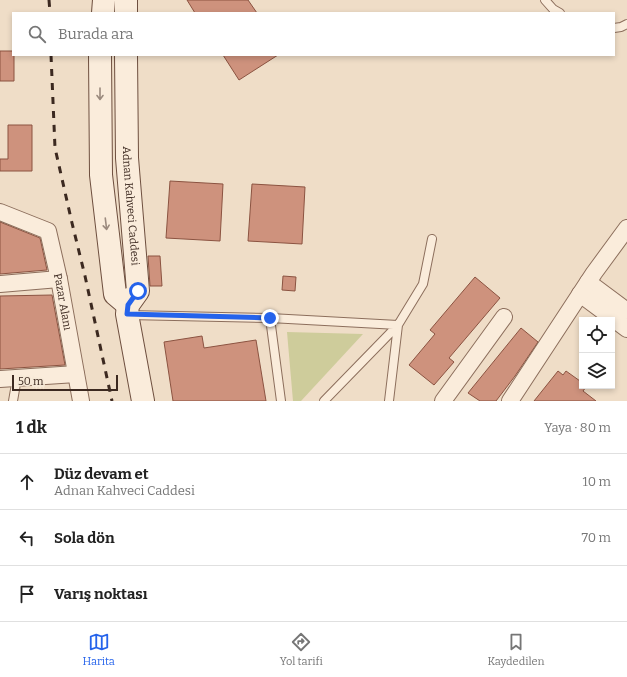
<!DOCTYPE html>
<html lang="tr">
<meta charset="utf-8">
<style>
body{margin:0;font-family:Bitter,serif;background:#f6f6f6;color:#222}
.controls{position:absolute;right:12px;bottom:12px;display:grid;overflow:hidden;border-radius:0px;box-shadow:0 2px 6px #0003}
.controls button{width:36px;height:36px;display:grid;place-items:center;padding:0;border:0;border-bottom:1px solid #e0e0e0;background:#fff;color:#222;font:20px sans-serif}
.scale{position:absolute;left:12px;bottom:10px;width:106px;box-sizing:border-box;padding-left:4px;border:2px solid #3c2920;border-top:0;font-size:11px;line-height:14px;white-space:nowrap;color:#3c2920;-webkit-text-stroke:3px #f6e9d7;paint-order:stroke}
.stop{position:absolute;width:12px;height:12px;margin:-9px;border:3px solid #2563eb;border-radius:50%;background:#fff}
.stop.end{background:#2563eb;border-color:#fff;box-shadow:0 1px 4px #0008}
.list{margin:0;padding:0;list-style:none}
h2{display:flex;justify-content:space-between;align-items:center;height:52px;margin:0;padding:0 16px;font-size:17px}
h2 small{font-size:13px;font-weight:400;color:#767676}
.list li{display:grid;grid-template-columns:26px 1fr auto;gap:12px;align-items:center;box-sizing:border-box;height:56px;padding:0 16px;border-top:1px solid #e0e0e0}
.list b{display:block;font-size:15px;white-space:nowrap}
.list p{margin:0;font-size:13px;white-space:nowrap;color:#767676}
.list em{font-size:13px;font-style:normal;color:#767676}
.icon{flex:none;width:22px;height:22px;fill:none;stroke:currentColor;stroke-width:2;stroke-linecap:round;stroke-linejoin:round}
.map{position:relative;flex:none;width:627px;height:401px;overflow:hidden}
.search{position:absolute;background:#fff;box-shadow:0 2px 6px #0003;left:12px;right:12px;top:12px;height:44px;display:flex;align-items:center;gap:10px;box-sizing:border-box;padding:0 14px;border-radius:0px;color:#767676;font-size:15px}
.sheet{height:220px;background:#fff}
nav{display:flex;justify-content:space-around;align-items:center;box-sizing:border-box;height:56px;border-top:1px solid #e0e0e0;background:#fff;font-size:11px;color:#767676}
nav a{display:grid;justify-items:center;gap:2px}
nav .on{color:#2563eb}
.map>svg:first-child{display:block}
.green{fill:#cecc9b}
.building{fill:#ce927d;stroke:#8b5341}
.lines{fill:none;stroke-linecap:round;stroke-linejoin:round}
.lane-casing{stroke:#8c6e5c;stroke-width:10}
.street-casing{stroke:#8c6e5c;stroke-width:18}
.secondary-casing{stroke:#6e4f3f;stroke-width:24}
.lane{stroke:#faecdb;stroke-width:8}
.street{stroke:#faecdb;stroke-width:16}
.secondary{stroke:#faecdb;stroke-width:22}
.rail{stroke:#3c2920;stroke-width:3;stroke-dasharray:7 7;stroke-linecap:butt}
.oneway{stroke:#9b8a7e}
.route{stroke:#2563eb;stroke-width:5}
.labels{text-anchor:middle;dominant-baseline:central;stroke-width:4;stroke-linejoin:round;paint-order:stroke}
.street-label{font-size:11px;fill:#3c2920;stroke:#f6e9d7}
</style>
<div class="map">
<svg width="627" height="401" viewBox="0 0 627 401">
<rect width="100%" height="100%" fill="#efddc7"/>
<path class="green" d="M 287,332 L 363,334 L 301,401 L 293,401 Z"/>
<path class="building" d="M 187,0 L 248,0 L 257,13 L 195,13 Z
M 0,51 L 13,51 L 13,55 L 14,55 L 14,81 L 0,81 Z
M 223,55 L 278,55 L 239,80 Z
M 8,125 L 32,125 L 32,171 L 0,171 L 0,159 L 8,159 Z
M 170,181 L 223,184 L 220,241 L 166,238 Z
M 252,184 L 305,187 L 302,244 L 248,241 Z
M 0,222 L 40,238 L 47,270 L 0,274 Z
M 148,256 L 160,256 L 162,286 L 150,286 Z
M 283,276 L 296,277 L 295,291 L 282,290 Z
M 475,277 L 500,298 L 449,358 L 454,362 L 434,385 L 409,365 L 435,334 L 430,330 Z
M 52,295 L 65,365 L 0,369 L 0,296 Z
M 521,328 L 538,342 L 515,376 L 496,401 L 480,401 L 468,393 Z
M 202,336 L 204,348 L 256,340 L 266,401 L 173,401 L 164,342 Z
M 558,371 L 563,375 L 566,371 L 580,381 L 582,384 L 582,386 L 586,387 L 583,391 L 596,401 L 534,401 Z"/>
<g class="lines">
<defs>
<path id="lane" d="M 545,0 L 553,9 L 560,13
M 614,28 L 621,27 L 627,24
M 128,315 L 270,318 L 398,325 L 389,401
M 270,318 L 281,401
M 13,401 L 17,378
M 324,401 L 398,325 L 423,284 L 432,239"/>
<g id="street">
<path id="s1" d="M 0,212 L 48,231 L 59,279 L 81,401"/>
<path d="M 588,282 L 627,311"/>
<path d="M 0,284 L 59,279"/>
<path d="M 580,294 L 627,329"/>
<path d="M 0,379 L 76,374"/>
<path d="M 443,401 L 504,317"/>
<path d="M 510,401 L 594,273 L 627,228"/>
</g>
<g id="secondary">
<path d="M 126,0 L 126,13"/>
<path d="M 103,13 L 104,0"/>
<path d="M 100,55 L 101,175 L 115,294 L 128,305"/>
<path id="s2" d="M 126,55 L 127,158 L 138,291 L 128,305 L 127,314 L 143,401"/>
</g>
</defs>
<use href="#lane" class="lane-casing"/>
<use href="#street" class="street-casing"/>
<use href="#secondary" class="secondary-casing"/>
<use href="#lane" class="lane"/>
<use href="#street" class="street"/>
<use href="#secondary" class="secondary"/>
<path class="rail" d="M 49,0 L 50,13
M 51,55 L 55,148 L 72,223 L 85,276 L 112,401"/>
</g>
<defs><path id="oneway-shaft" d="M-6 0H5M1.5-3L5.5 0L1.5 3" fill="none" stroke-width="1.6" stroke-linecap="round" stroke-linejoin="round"/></defs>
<g class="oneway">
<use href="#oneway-shaft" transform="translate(100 94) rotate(90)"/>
<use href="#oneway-shaft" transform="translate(106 224) rotate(83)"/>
</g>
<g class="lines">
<path class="route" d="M 138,291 L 128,305 L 127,314 L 270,318"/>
</g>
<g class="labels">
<g class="street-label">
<text stroke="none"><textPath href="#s2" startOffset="151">Adnan Kahveci Caddesi</textPath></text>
<text stroke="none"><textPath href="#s1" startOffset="124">Pazar Alanı</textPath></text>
</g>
</g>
</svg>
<div class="controls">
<button><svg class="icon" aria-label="locate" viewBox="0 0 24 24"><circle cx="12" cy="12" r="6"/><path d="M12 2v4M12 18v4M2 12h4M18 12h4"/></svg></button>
<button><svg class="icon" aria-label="layers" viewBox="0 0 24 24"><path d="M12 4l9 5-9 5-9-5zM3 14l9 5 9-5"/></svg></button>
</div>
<div class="scale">50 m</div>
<div class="stop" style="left:138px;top:291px"></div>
<div class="stop end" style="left:270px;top:318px"></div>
<div class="search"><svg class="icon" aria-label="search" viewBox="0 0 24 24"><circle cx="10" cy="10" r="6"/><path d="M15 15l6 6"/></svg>Burada ara</div>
</div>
<section class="sheet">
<h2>1 dk<small>Yaya · 80 m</small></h2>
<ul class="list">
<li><svg class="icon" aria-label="ahead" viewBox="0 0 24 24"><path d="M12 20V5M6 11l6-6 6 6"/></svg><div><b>Düz devam et</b><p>Adnan Kahveci Caddesi</p></div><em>10 m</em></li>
<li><svg class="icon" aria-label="left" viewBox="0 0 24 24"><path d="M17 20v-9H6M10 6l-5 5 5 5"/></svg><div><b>Sola dön</b></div><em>70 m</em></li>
<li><svg class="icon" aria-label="arrive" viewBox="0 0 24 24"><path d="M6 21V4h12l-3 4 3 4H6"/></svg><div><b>Varış noktası</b></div></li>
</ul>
</section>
<nav>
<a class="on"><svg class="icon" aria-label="map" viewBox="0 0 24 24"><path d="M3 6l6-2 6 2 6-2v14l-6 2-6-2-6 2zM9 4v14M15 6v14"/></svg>Harita</a>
<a><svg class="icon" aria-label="directions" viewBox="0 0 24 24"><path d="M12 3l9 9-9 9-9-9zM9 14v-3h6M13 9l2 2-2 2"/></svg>Yol tarifi</a>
<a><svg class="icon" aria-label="saved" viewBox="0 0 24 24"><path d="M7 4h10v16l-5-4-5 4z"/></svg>Kaydedilen</a>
</nav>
